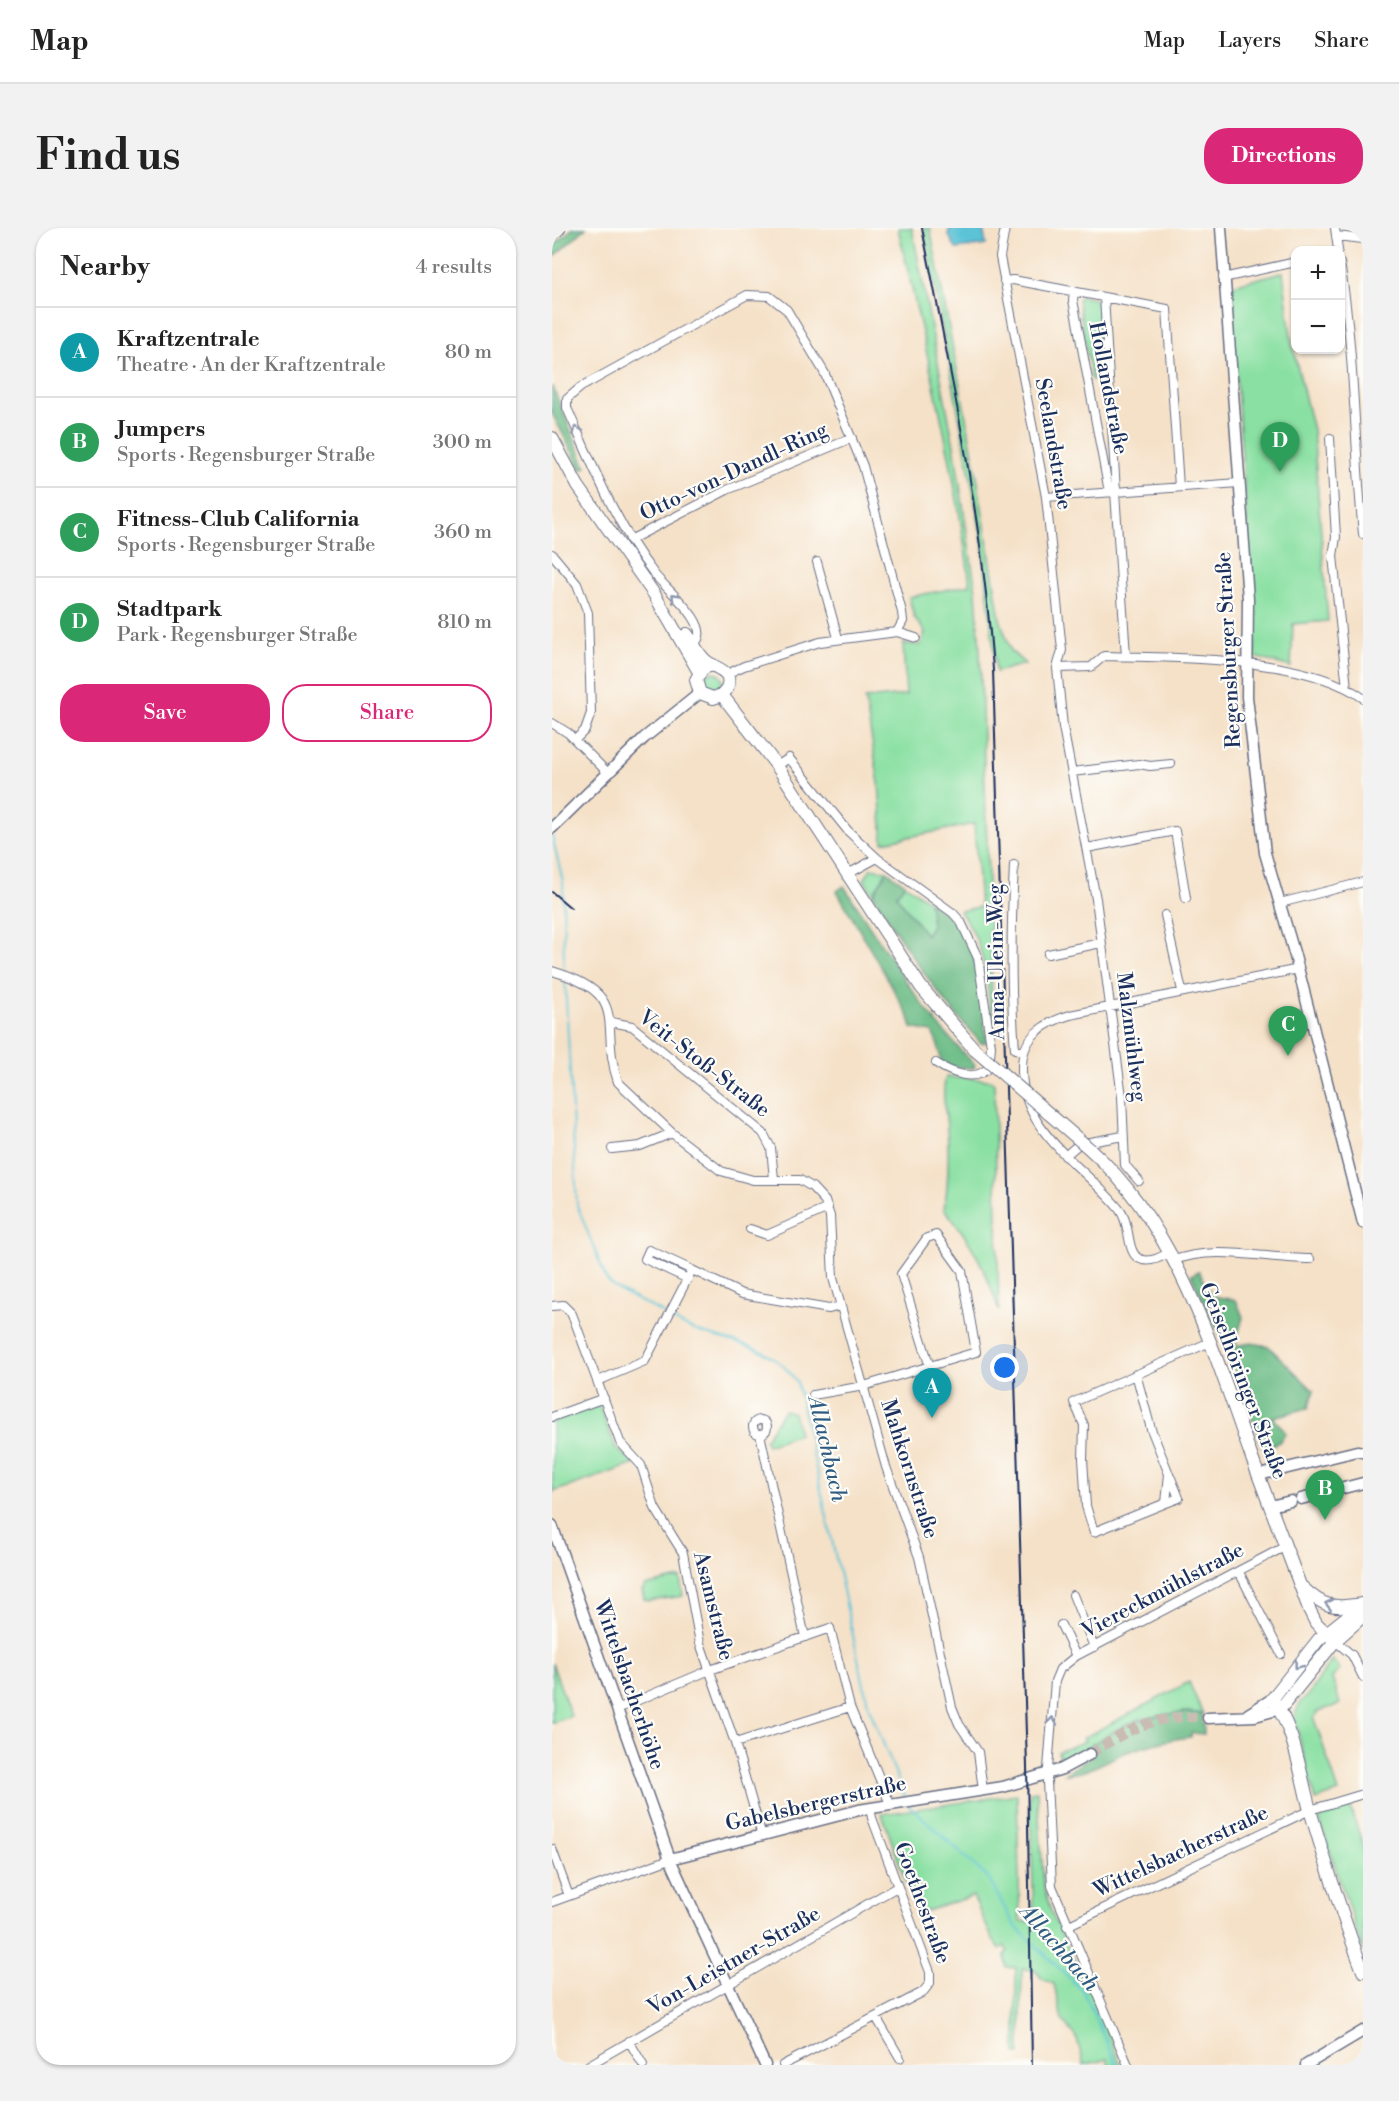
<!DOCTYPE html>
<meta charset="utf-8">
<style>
body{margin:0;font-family:"Libre Bodoni",serif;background:#f2f2f2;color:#222}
.controls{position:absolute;right:18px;top:18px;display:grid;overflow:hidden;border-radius:12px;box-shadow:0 2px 4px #0004}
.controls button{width:54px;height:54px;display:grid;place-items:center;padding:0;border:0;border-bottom:2px solid #e0e0e0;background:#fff;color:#222;font:30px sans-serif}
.you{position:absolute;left:453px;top:1140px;width:21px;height:21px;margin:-15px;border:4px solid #fff;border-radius:50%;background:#1a73e8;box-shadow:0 0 0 9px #1a73e833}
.badge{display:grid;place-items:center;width:39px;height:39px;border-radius:50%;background:#db2777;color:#fff;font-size:20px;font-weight:700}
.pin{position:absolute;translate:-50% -50px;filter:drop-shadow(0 2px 3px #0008)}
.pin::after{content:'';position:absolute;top:32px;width:21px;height:18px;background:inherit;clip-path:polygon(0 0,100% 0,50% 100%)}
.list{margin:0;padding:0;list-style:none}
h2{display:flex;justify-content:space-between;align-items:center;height:78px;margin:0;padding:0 24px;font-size:26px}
h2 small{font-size:20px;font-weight:400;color:#767676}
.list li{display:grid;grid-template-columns:39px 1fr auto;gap:18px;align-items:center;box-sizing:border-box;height:90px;padding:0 24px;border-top:2px solid #e0e0e0}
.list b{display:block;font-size:22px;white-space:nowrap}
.list p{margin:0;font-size:20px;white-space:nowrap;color:#767676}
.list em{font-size:20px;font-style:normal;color:#767676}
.actions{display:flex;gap:12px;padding:18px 24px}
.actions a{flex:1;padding:14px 0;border:2px solid #db2777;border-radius:24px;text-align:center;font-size:21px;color:#db2777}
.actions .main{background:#db2777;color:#fff}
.map{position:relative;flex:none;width:811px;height:1837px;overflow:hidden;border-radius:24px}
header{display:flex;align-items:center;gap:36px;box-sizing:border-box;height:84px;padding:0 30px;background:#fff;border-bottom:2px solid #e0e0e0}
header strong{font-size:28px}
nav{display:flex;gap:33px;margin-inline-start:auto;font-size:21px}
.intro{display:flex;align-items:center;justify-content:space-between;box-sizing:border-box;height:144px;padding:0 36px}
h1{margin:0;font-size:42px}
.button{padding:15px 27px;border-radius:24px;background:#db2777;color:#fff;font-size:21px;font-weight:700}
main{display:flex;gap:36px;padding:0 36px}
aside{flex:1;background:#fff;border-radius:24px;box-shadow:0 2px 4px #0004}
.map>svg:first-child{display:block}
.green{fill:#8ae0a3;stroke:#528880;stroke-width:1.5}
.forest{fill:#6fbe89;stroke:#457674;stroke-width:1.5}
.water{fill:#5bc3d7;stroke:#3b799a;stroke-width:1.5}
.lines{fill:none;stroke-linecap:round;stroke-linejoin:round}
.stream{stroke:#5bc3d7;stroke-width:2}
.tertiary-tunnel{stroke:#c9bdb3;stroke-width:10;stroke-dasharray:10 5;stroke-linecap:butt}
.minor-casing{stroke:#676d83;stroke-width:10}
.tertiary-casing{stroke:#676d83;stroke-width:13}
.secondary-casing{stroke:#676d83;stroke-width:14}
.primary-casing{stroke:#676d83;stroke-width:16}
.minor{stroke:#fff;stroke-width:8}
.tertiary{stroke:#fff;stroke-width:10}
.secondary{stroke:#fff;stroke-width:12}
.primary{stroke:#fff;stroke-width:14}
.rail{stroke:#1b2f5e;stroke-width:2}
.secondary-bridge-casing{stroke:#676d83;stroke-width:14;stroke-linecap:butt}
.secondary-bridge{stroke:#fff;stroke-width:12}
.oneway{stroke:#8d97ae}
.labels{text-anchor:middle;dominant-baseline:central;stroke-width:4.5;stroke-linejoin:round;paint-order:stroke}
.street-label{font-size:21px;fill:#1b2f5e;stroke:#fdfcf7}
.water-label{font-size:22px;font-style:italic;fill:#2e5b82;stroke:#fdfcf7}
</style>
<header>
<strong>Map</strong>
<nav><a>Map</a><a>Layers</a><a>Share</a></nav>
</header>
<div class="intro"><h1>Find us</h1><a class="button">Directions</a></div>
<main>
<aside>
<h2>Nearby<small>4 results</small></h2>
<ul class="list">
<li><span class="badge" style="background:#0f9aa8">A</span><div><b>Kraftzentrale</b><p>Theatre · An der Kraftzentrale</p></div><em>80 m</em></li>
<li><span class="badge" style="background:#2e9e5b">B</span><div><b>Jumpers</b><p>Sports · Regensburger Straße</p></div><em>300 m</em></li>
<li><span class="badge" style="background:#2e9e5b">C</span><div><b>Fitness-Club California</b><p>Sports · Regensburger Straße</p></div><em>360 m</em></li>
<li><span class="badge" style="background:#2e9e5b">D</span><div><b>Stadtpark</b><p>Park · Regensburger Straße</p></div><em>810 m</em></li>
</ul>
<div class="actions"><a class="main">Save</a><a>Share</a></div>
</aside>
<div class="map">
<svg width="811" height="1837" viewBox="0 0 811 1837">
<rect width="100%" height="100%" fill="#fdfcf7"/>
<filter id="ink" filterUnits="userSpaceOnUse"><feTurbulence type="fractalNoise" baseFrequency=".0167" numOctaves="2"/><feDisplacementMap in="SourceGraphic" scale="12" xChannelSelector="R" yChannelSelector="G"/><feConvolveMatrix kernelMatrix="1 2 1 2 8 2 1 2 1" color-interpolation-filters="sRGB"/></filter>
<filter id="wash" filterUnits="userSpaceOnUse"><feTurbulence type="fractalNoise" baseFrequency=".008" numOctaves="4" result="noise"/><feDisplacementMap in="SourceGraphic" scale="24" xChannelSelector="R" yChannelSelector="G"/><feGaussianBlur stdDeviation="1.35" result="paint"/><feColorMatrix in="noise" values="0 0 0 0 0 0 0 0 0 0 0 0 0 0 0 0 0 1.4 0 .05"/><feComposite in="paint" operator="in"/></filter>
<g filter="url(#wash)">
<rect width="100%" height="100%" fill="#f5e1c8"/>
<path class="green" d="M 346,0 L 360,0 L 402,218 L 424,364 L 428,422 L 442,817 C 436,773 438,718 407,683 L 428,679 L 422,596 L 331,614 L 327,555 L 313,471 L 354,467 L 351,416 L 369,417 L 373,404 L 362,389 L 357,369 L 418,357 C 403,237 373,118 346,0 Z
M 372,0 L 378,0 L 423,237 L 448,391 L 459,423 L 473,436 L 444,444 L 430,311 Z
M 731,44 L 740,116 L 761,202 L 776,393 L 741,396 L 739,439 L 703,429 L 701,372 L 677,58 Z
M 529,68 L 546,72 L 551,151 L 540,153 L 526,72 Z
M151 454a10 10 0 1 1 20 0a10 10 0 1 1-20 0Z
M 319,640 L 335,643 L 321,666 L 312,652 Z
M 353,656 L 377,674 L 380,697 L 374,707 L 344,667 Z
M 394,849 L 438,852 L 442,855 L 447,1083 C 434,1042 420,1013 392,981 C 397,954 397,927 395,900 C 394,883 389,865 394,849 Z
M 47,1177 L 64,1220 L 83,1236 L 1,1264 L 0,1194 Z
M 232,1182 L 242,1185 L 247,1206 L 215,1217 L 213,1211 Z
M 128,1350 L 131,1368 L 96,1373 L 92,1371 L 90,1362 L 93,1358 Z
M 780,1431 L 788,1442 L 780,1450 L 788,1476 L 765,1484 L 762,1491 L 787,1564 L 763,1572 L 742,1488 L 749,1473 L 756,1468 Z
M 0,1435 L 19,1488 L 0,1495 Z
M 637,1454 L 651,1486 L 635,1484 L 590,1490 L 572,1497 L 536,1519 L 508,1530 L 506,1524 L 533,1513 L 531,1510 Z
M 485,1563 L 492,1661 L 501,1689 L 543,1773 L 569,1837 L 557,1837 L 555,1831 L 532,1837 L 524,1808 L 510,1792 L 502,1756 L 490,1751 L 484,1743 L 470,1740 L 468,1826 L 464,1826 L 464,1740 L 454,1739 L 453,1727 L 456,1723 L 452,1718 L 448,1721 L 441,1712 L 421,1668 L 365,1686 L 330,1586 L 465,1566 L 468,1693 L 482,1694 L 478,1564 Z
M 798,1579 L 811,1616 L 811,1723 L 768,1593 L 769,1588 Z"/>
<path class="forest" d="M 21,0 L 34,0 L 0,30 L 0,19 Z
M 0,157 L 34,239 L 29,241 L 0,185 Z
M 335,643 L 353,656 L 344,667 L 374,707 L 380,697 L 377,674 C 384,679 393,684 399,691 C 430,720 429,775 435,814 L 429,815 C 386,769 353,720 321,666 Z
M 292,658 C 332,720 370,785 423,837 L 422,840 L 398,839 L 389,833 L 386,817 L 380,804 L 360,800 L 357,789 L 285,663 Z
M 647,1043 L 660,1068 L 684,1072 L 691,1089 L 683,1118 L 699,1115 L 716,1118 L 762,1163 L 756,1180 L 721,1189 L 734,1205 L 727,1214 L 711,1220 L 675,1121 L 639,1047 Z
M 635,1484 L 651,1486 L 652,1506 L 639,1505 L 639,1509 C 617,1511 596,1517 575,1524 C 553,1532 537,1546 513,1546 L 541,1527 L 536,1519 C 568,1497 597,1487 635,1484 Z"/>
<path class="water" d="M 398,0 L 431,0 L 434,17 L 404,21 L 396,6 Z"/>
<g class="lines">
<path class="stream" d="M 0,608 L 11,654 L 12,745
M 13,751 L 25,977 L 55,1053 L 68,1063 L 113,1086
M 117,1089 C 160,1119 212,1105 245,1154 L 317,1480 L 354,1571
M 356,1576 L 436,1650 L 463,1698 L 531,1763 L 565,1837"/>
</g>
</g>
<g filter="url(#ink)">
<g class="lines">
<path class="tertiary-tunnel" d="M 538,1526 C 579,1500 605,1485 656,1490"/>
<defs>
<path id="minor" d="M 453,0 L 448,29 L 494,269 L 510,422 L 505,440
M 783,0 L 786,22
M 784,8 L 811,11
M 788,35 C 803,124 802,216 811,306
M 671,50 L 744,34
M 452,53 L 461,52 L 615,81 L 627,259
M 522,63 L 521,72 L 557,264
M 552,69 L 564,264
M 778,210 L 784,309 L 781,328 L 795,460
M 563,264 L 574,428
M 494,269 L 687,255
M 78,312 L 175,262 L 300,210
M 0,326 L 25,356 L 36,385 L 39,485 L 33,502 L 23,512
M 265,334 L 286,410
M 345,404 L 364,410
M 142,416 C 163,399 115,362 103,347 C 64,297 41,238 15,180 L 15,171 L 29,159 L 195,67 L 217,68 L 235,82 L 272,144 L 311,238 L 350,384 L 351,393 L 345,404
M 175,446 L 192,438 L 268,414 L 345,404
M 0,495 L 16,505 L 56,545
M 225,538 L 237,530 L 296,603 L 325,630 L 401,685 L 409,694 L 426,730 L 439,818 L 437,839 C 423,855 399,845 384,835
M 520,544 L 587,536 L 598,538 L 619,536
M 535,620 L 623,603 L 634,670
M 462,637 C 459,698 458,760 463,821 L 472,824
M 296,646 L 325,630
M 728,675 L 811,654
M 613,687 L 630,763
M 496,726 L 549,715
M 0,743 C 82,767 46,797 66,854 L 120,905 L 169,943 L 201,952 L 248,952 L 260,959 L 273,973 L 278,988 L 281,1050 L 334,1239 L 367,1329 L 400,1479 L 407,1496 L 426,1524 L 431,1562
M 59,794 L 80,798 L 211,905 L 219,920 L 222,951
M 60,921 L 88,918 L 120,905
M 513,928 L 527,916 L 571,908
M 587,953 L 573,937 L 570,869 L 544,671 L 511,499 L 505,440 L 539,439 L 552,428 C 624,430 752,428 811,470
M 198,1001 L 215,1007 L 276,980
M 616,1025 C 608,1030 596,1036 586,1030 C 574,1022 579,995 567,981 C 531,936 468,905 470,839 C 470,809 491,795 518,787 L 747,741
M 620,1033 C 663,1016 713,1031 758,1031
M 136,1051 L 93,1031 L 97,1022 L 140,1042
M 0,1078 L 11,1077 L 20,1086 L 68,1214 L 89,1237 L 103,1280 L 131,1325 L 148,1415 L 183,1515 L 210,1608
M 584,1146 L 599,1201 L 617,1246 L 614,1275 L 542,1304 L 534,1278 L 531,1231 L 532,1197 L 522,1174 L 658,1114
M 46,1153 L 93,1133 L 140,1042 L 190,1066 L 277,1081 L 288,1078
M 261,1167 L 312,1158 L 424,1124 L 410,1043 L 384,1007 L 375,1010 L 349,1046 L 377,1136
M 0,1189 L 52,1170
M201 1199a7 7 0 1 1 14 0a7 7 0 1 1-14 0Z
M 208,1206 L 253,1409
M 614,1275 L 627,1270 L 619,1250
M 687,1344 L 729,1426
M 521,1367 L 542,1419
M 509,1397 L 524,1428
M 783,1413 L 800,1427 L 811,1449
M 65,1481 L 158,1442 L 278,1400 L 298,1479 L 338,1576
M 183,1515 L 298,1479
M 0,1621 L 17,1668
M 0,1674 L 118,1631
M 515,1698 L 758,1582 L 811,1566
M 324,1789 L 348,1830
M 77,1813 L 91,1837
M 37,1837 L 345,1659
M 231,1837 L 371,1764 L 378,1755 L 378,1744 L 320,1590 L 318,1580
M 576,1837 L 500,1658 L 495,1553 L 503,1453 L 508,1441 L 524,1428 L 734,1318"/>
<path id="tertiary" d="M 669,0 L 696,371 L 695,469 L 713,625 L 743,728 L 811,995
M 0,600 L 92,510 L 148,465
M 707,1247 L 805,1223 L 811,1224
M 749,1271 L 811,1255
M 718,1278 L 739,1273
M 0,1297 L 118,1631 L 213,1837
M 696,1486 L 720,1471
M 656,1490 L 703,1488 L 728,1481
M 118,1631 L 307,1582 L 451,1559 L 510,1541 L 538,1526
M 754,1837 L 811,1803"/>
<path id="secondary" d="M 0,210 L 26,258 L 102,366 L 147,444
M 135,406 C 141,414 145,424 152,431 C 162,442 182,440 175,461 L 170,467 L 161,470 L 148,465 L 144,452 L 151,440 L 161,437
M 170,467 L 225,538 L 369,759 L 423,822
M 539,922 C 627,1001 662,1125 701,1233 C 720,1282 738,1332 757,1381 L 764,1395 L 783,1413
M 750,1359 C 771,1379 781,1381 810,1376
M 811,1376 L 767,1411 L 720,1471 C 743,1501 748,1546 758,1582 C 774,1636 791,1691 811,1743
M 728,1481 L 783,1413 L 811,1388"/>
<path id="primary" d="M 0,5 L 6,0"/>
</defs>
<use href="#minor" class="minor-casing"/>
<use href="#tertiary" class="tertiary-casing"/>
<use href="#secondary" class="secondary-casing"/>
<use href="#primary" class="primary-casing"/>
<use href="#minor" class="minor"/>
<use href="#tertiary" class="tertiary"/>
<use href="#secondary" class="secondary"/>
<use href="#primary" class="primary"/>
<path class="rail" d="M 370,0 C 399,147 431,293 441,442 L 475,1538 L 480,1837
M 0,664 L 19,680"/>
<defs>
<path id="secondary-bridge" d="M 423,822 L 539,922"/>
</defs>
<use href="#secondary-bridge" class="secondary-bridge-casing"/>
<use href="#secondary-bridge" class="secondary-bridge"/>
</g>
<defs><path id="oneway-chevron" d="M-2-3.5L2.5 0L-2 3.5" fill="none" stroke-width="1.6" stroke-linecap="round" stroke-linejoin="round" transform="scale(1.5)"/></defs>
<g class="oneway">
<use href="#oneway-chevron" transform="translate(25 202) rotate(-113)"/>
<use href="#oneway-chevron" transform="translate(123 369) rotate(-134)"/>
<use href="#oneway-chevron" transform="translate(777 1376) rotate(-167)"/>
<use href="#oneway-chevron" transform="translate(746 1437) rotate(128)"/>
<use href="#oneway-chevron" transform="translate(500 1493) rotate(-85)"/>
</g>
</g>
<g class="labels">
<g class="street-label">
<text transform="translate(556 160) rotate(79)">Hollandstraße</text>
<text transform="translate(501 216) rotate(80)">Seelandstraße</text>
<text transform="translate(182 244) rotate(-25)">Otto-von-Dandl-Ring</text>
<text transform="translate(677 422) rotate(-93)">Regensburger Straße</text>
<text transform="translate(445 734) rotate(-91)">Anna-Ulein-Weg</text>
<text transform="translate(579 809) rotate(83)">Malzmühlweg</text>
<text transform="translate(152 836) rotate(38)">Veit-Stoß-Straße</text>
<text transform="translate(691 1153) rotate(69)">Geiselhöringer Straße</text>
<text transform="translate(357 1241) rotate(72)">Mahkornstraße</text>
<text transform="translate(611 1363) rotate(-28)">Viereckmühlstraße</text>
<text transform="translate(161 1378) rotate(76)">Asamstraße</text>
<text transform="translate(77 1457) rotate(71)">Wittelsbacherhöhe</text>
<text transform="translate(264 1576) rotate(-13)">Gabelsbergerstraße</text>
<text transform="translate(629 1624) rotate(-25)">Wittelsbacherstraße</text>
<text transform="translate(370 1675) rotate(70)">Goethestraße</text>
<text transform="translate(182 1733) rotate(-30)">Von-Leistner-Straße</text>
</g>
<g class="water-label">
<text transform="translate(275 1221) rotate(77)">Allachbach</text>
<text transform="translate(507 1720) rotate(49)">Allachbach</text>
</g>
</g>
</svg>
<div class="controls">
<button>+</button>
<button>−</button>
</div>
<div class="you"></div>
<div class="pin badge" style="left:380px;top:1190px;background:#0f9aa8">A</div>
<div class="pin badge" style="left:773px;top:1292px;background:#2e9e5b">B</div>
<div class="pin badge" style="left:736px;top:828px;background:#2e9e5b">C</div>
<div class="pin badge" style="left:728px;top:244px;background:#2e9e5b">D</div>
</div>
</main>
